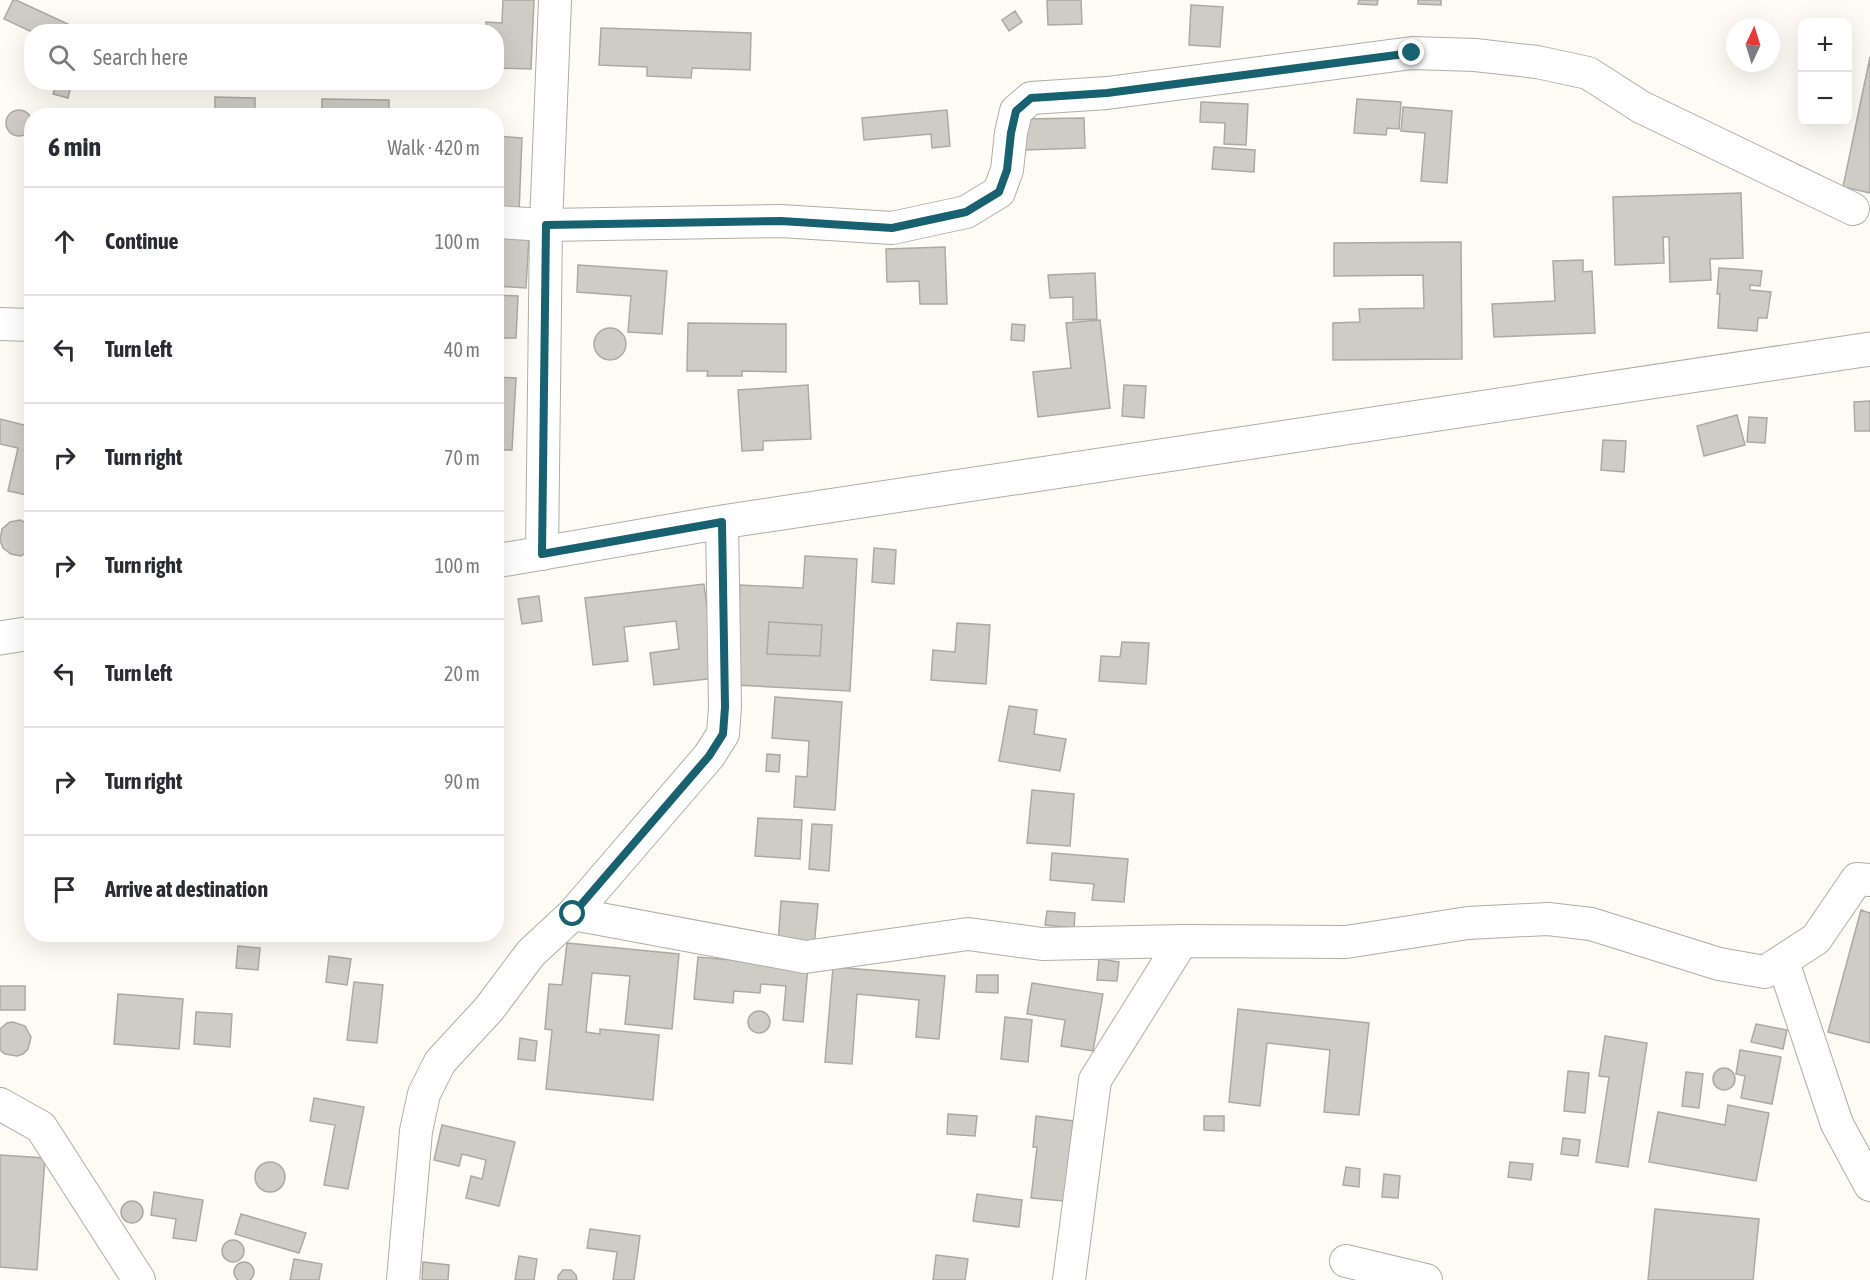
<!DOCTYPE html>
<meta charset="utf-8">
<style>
body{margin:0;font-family:"Asap Condensed",sans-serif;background:#f2f2f3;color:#2b2b33}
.controls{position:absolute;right:18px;top:18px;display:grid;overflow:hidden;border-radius:12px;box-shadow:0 6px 24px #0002}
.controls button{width:54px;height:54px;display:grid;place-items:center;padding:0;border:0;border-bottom:2px solid #e1e1e2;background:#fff;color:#2b2b33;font:30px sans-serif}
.compass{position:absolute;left:1726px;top:18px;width:54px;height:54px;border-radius:50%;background:#fff;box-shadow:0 6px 24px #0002;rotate:4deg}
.stop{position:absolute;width:18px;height:18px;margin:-14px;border:4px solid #186170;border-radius:50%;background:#fff}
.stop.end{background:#186170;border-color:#fff;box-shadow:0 2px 6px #0008}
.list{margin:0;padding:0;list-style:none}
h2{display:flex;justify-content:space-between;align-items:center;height:78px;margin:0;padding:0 24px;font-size:26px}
h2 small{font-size:20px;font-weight:400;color:#7c7c81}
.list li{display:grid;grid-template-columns:39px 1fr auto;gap:18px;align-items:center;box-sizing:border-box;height:108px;padding:0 24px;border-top:2px solid #e1e1e2}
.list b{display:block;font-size:22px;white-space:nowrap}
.list em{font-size:20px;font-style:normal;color:#7c7c81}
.icon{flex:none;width:33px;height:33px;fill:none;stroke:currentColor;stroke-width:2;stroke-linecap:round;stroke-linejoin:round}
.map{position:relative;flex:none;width:1870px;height:1280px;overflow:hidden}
.search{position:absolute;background:#fff;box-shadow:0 6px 24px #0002;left:24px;top:24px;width:480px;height:66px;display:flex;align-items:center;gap:15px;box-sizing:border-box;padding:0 21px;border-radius:24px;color:#7c7c81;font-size:22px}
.panel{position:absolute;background:#fff;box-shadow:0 6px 24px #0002;left:24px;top:108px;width:480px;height:834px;border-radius:24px}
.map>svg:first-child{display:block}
.building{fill:#cfccc6;stroke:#aca9a3;stroke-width:1.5;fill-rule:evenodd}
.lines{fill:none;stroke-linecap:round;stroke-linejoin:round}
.street-casing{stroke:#b0ada7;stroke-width:34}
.secondary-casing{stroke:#b0ada7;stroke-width:35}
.street{stroke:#fff;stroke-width:32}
.secondary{stroke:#fff;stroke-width:33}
.route{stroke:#186170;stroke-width:8}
</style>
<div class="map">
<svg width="1870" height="1280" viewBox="0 0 1870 1280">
<rect width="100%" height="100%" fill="#fefaf4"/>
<path class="building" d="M 13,0 L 16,0 L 85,32 L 32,32 L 4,19 Z
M 503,0 L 534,0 L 531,69 L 496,68 L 496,32 L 486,32 L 486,22 L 502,23 Z
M 1047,0 L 1081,0 L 1082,24 L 1048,25 Z
M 1359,0 L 1378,0 L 1377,5 L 1358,4 Z
M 1418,0 L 1441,0 L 1441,5 L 1418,4 Z
M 1191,5 L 1223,7 L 1220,47 L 1189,45 Z
M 1015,11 L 1022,22 L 1009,31 L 1002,20 Z
M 601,28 L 751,33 L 750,70 L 692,68 L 691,78 L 647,76 L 647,67 L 599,65 Z
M 1870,57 L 1870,193 L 1843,187 Z
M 57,82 L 72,82 L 68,98 L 53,94 Z
M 215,97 L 255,98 L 255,116 L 215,116 Z
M 322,99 L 389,100 L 389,116 L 322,116 Z
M 1357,99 L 1401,102 L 1399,129 L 1387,128 L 1386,135 L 1354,133 Z
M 1201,102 L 1248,104 L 1246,145 L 1224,144 L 1225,123 L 1200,122 Z
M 1403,107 L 1452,111 L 1447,183 L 1421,181 L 1425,133 L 1401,131 Z
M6 123a13 13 0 1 1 26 0a13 13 0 1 1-26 0Z
M 947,110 L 950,146 L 932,148 L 931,134 L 864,140 L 862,118 Z
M 1084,118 L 1085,148 L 1024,150 L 1023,119 Z
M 496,136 L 522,138 L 519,212 L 496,211 Z
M 1214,147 L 1255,150 L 1254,172 L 1212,169 Z
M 1741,193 L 1743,258 L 1710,259 L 1711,280 L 1670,282 L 1669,237 L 1663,237 L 1664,263 L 1615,265 L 1613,197 Z
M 496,234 L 529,236 L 526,288 L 496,286 Z
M 1461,242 L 1462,359 L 1333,360 L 1333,323 L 1360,322 L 1359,309 L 1424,308 L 1423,275 L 1334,276 L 1334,243 Z
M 945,247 L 947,304 L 920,304 L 919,281 L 887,282 L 886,249 Z
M 1583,260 L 1583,272 L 1592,271 L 1595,333 L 1494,337 L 1492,304 L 1555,301 L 1553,261 Z
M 578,265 L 667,271 L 662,334 L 628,332 L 631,296 L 577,292 Z
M 1719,268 L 1762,271 L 1760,286 L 1750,285 L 1750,290 L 1771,292 L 1767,318 L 1758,318 L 1757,331 L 1718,328 L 1720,294 L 1717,294 Z
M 1095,273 L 1097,319 L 1073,320 L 1073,297 L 1050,298 L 1048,275 Z
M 496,295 L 518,296 L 516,338 L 496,338 Z
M 1100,320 L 1110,408 L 1038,417 L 1033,372 L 1071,368 L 1066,323 Z
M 688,323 L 786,324 L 786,372 L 742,371 L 742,376 L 707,376 L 708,371 L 687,371 Z
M 1012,324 L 1025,325 L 1024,341 L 1011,340 Z
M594 344a16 16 0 1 1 32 0a16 16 0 1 1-32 0Z
M 496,377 L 516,378 L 512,450 L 496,450 Z
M 808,385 L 811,439 L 763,441 L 763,450 L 742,451 L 738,390 Z
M 1124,385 L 1146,386 L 1144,418 L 1122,416 Z
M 1870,401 L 1870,431 L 1855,431 L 1854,402 Z
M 1737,415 L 1745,445 L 1704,456 L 1697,426 Z
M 1749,417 L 1767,418 L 1765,443 L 1747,442 Z
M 0,419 L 32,427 L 32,496 L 8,491 L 18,448 L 0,444 Z
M 1603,440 L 1626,441 L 1624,472 L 1601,470 Z
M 20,520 L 29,524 L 32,528 L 32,548 L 21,556 L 11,554 L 3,548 L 0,540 L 2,529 L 10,522 Z
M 874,548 L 896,550 L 894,584 L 872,582 Z
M 805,556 L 857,559 L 850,691 L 735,685 L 740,585 L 803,588 ZM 769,622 L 822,625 L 820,656 L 767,654 Z
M 704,584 L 716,678 L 654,685 L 650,653 L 679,649 L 676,621 L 624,627 L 628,661 L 593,665 L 585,598 Z
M 539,596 L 542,621 L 522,624 L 518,599 Z
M 769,622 L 822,625 L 820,656 L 767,654 Z
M 957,623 L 990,625 L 986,684 L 931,680 L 933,650 L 955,652 Z
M 1122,642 L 1149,643 L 1146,684 L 1099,681 L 1101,656 L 1120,657 Z
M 775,697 L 842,702 L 835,810 L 794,807 L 796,776 L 807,777 L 809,741 L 772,738 Z
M 1009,706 L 1037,710 L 1034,734 L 1066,739 L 1060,771 L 999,761 Z
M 767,754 L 780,755 L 779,772 L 766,771 Z
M 1032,790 L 1074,794 L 1070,846 L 1027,843 Z
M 758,818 L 802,820 L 800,859 L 755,856 Z
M 812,824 L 832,825 L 829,871 L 809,869 Z
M 1052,853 L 1128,859 L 1124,902 L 1092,900 L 1094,884 L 1050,880 Z
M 781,901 L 818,904 L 814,947 L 778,944 Z
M 1861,910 L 1870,913 L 1870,1043 L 1828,1032 Z
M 1047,911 L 1075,913 L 1074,928 L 1045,925 Z
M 567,943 L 679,954 L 672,1029 L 625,1024 L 630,976 L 592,973 L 586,1032 L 600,1034 L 600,1029 L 659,1035 L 653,1100 L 546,1089 L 552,1030 L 545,1029 L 549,984 L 562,985 Z
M 238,946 L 260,948 L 258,970 L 236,968 Z
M 329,956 L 351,959 L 347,985 L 326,982 Z
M 698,957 L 808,967 L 803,1022 L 783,1020 L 786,986 L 761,984 L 760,993 L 734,991 L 733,1003 L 694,999 Z
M 1099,959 L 1119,962 L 1117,981 L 1097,980 Z
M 833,967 L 945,976 L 939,1039 L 916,1037 L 919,1000 L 857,994 L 852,1064 L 825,1062 Z
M 977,975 L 998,975 L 998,993 L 976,992 Z
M 354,982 L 383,985 L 377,1043 L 347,1040 Z
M 1032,983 L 1103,994 L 1093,1051 L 1061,1046 L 1065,1020 L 1027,1014 Z
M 0,986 L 25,986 L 25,1010 L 0,1010 Z
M 118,994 L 183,999 L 179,1049 L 114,1044 Z
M 1238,1009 L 1369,1023 L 1359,1115 L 1324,1112 L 1330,1050 L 1267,1043 L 1260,1106 L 1229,1102 Z
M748 1022a11 11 0 1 1 22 0a11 11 0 1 1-22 0Z
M 196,1012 L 232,1014 L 230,1047 L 194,1044 Z
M 1005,1017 L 1032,1020 L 1028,1062 L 1001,1059 Z
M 13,1022 L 25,1026 L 31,1037 L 28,1049 L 23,1054 L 17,1056 L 5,1054 L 0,1050 L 0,1029 L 7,1023 Z
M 1756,1024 L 1787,1030 L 1783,1049 L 1751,1042 Z
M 1605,1036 L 1647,1043 L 1628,1167 L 1596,1162 L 1609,1077 L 1599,1076 Z
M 520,1038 L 537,1041 L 535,1061 L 518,1059 Z
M 1740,1050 L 1781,1057 L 1772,1104 L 1741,1098 L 1745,1076 L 1736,1074 Z
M1713 1079a11 11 0 1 1 22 0a11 11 0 1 1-22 0Z
M 1568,1071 L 1589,1073 L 1585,1113 L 1564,1111 Z
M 1686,1072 L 1703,1074 L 1699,1108 L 1682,1106 Z
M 314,1098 L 364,1107 L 348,1189 L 324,1185 L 335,1125 L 310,1121 Z
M 1728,1105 L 1769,1113 L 1756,1181 L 1649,1162 L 1658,1112 L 1725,1125 Z
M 948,1114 L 977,1116 L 975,1136 L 947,1134 Z
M 1036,1116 L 1073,1121 L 1064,1201 L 1031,1198 L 1037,1147 L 1033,1147 Z
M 1204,1116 L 1224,1116 L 1224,1131 L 1204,1130 Z
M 442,1125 L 515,1142 L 499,1206 L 466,1198 L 471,1176 L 482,1179 L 486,1160 L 462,1154 L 459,1166 L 434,1160 Z
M 1563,1138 L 1580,1140 L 1578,1156 L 1561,1154 Z
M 0,1155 L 45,1158 L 37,1270 L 0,1267 Z
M 1510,1162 L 1533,1164 L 1531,1180 L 1508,1177 Z
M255 1177a15 15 0 1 1 30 0a15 15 0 1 1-30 0Z
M 1346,1167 L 1360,1169 L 1359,1187 L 1343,1185 Z
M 1384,1174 L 1400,1176 L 1398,1198 L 1382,1197 Z
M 154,1192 L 203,1200 L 196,1241 L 173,1238 L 176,1219 L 151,1215 Z
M 977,1194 L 1022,1200 L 1019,1227 L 973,1221 Z
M121 1212a11 11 0 1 1 22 0a11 11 0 1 1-22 0Z
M 1655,1209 L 1759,1219 L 1753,1280 L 1648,1280 Z
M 241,1214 L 306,1233 L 299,1253 L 235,1234 Z
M 590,1229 L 640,1236 L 634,1280 L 613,1280 L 617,1252 L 587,1248 Z
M222 1251a11 11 0 1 1 22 0a11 11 0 1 1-22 0Z
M 936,1255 L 968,1259 L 965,1280 L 933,1280 Z
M 519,1256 L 537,1259 L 534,1280 L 515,1280 Z
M 294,1259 L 322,1264 L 319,1280 L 290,1280 Z
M 423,1262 L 449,1265 L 448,1280 L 422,1280 Z
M234 1272a10 10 0 1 1 20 0a10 10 0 1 1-20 0Z
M 563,1270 L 571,1270 L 576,1275 L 577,1280 L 558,1280 L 558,1276 Z"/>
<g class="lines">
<defs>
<path id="street" d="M 496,222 L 546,225 L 781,221 L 892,228 L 966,212 L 999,192 L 1007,170 L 1011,133 L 1016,111 L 1031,98 L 1107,93 L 1412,53 L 1475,55 L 1537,62 L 1588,73 L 1641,107 L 1853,209
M 0,324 L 32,325
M 542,554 L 546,225 L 555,0
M 573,914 L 805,957 L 968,934 L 1042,944 L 1182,941 L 1346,942 L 1468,923 L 1548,919 L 1591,924 L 1719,964 L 1765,972 L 1816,939 L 1857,879 L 1870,880
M 1783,962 L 1837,1124 L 1870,1185
M 0,1104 L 41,1127 L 139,1280
M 1346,1261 L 1426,1280
M 403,1280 L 416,1131 L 424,1094 L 440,1062 L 489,1009 L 531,953 L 573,914 L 709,756 L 723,734 L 725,707 L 722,522
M 1069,1280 L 1095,1080 L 1182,941"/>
<path id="secondary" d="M 496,561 L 722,522 L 1870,349
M 0,638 L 32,633"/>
</defs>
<use href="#street" class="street-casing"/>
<use href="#secondary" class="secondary-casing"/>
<use href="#street" class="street"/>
<use href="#secondary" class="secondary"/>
</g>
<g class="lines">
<path class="route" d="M 573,914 L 709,756 L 723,734 L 725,707 L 722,522 L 542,554 L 546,225 L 781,221 L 892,228 L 966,212 L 999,192 L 1007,170 L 1011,133 L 1016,111 L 1031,98 L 1107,93 L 1412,53"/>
</g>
</svg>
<div class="controls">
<button>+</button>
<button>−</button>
</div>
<svg class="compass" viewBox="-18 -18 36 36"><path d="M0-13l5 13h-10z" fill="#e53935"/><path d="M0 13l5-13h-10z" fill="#7c7c81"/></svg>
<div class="stop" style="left:573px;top:914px"></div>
<div class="stop end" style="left:1412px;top:53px"></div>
<div class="search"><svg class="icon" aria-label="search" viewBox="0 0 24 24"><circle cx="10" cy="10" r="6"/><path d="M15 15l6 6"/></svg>Search here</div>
<section class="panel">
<h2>6 min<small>Walk · 420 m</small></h2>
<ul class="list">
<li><svg class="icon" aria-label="ahead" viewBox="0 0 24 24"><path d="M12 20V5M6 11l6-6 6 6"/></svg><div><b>Continue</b></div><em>100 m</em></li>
<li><svg class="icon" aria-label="left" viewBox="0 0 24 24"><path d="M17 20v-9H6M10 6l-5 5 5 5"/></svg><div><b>Turn left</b></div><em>40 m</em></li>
<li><svg class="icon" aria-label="right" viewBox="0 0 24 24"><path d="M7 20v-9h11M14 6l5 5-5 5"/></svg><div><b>Turn right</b></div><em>70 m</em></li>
<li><svg class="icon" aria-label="right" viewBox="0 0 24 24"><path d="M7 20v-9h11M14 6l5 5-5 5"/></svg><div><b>Turn right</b></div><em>100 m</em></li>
<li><svg class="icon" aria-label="left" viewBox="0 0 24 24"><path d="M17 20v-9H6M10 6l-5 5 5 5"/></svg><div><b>Turn left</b></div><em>20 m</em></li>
<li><svg class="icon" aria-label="right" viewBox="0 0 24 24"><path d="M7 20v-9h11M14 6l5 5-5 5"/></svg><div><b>Turn right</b></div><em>90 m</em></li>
<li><svg class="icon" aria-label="arrive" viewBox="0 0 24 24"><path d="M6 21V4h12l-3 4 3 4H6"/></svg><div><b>Arrive at destination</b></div></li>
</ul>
</section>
</div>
